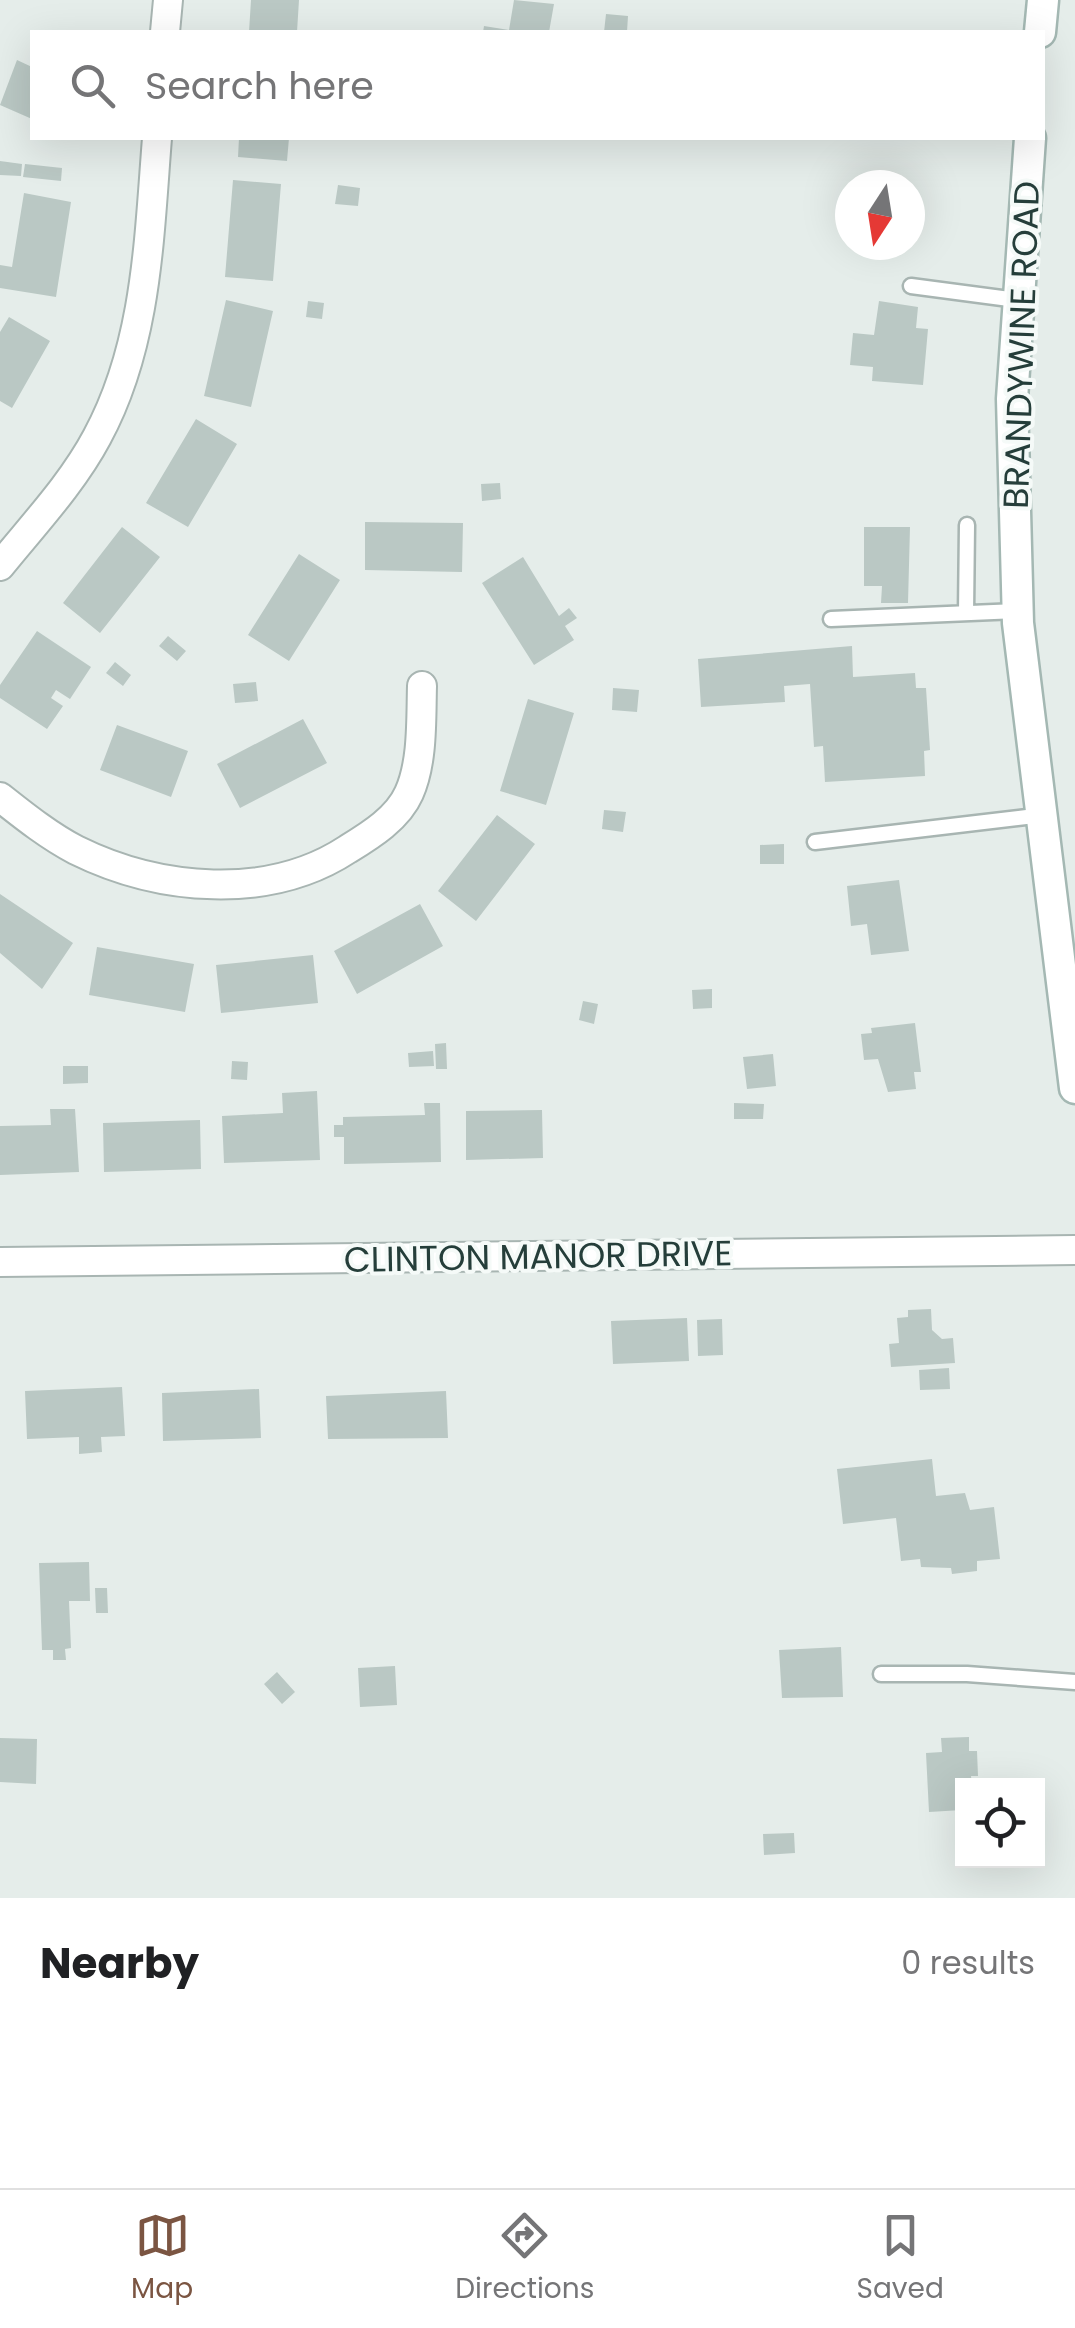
<!DOCTYPE html>
<style>
body{margin:0;font-family:Poppins,sans-serif;background:#f6f6f6;color:#202124}
.controls{position:absolute;right:30px;bottom:30px;display:grid;overflow:hidden;border-radius:0px;box-shadow:0 10px 40px #0002}
.controls button{width:90px;height:90px;display:grid;place-items:center;padding:0;border:0;border-bottom:2px solid #e0e0e0;background:#fff;color:#202124;font:50px sans-serif}
.compass{position:absolute;left:835px;top:170px;width:90px;height:90px;border-radius:50%;background:#fff;box-shadow:0 10px 40px #0002;rotate:192deg}
.list{margin:0;padding:0;list-style:none}
h2{display:flex;justify-content:space-between;align-items:center;height:130px;margin:0;padding:0 40px;font-size:42px}
h2 small{font-size:32px;font-weight:400;color:#757577}
.icon{flex:none;width:55px;height:55px;fill:none;stroke:currentColor;stroke-width:2;stroke-linecap:round;stroke-linejoin:round}
.map{position:relative;flex:none;width:1075px;height:1898px;overflow:hidden}
.search{position:absolute;background:#fff;box-shadow:0 10px 40px #0002;left:30px;right:30px;top:30px;height:110px;display:flex;align-items:center;gap:25px;box-sizing:border-box;padding:0 35px;border-radius:0px;color:#757577;font-size:38px}
.sheet{height:290px;background:#fff}
nav{display:flex;justify-content:space-around;align-items:center;box-sizing:border-box;height:140px;border-top:2px solid #e0e0e0;background:#fff;font-size:28px;color:#757577}
nav a{display:grid;justify-items:center;gap:5px}
nav .on{color:#7b5542}
.map>svg:first-child{display:block}
.building{fill:#bac8c4}
.lines{fill:none;stroke-linecap:round;stroke-linejoin:round}
.lane-casing{stroke:#a8b5b2;stroke-width:19}
.street-casing{stroke:#a8b5b2;stroke-width:32}
.secondary-casing{stroke:#a4b8b3;stroke-width:35}
.lane{stroke:#fff;stroke-width:14}
.street{stroke:#fff;stroke-width:28}
.secondary{stroke:#fff;stroke-width:30}
.labels{text-anchor:middle;dominant-baseline:central;stroke-width:8;stroke-linejoin:round;paint-order:stroke}
.street-label{font-size:35px;fill:#253e3a;stroke:#f5faf8}
</style>
<div class="map">
<svg width="1075" height="1898" viewBox="0 0 1075 1898">
<rect width="100%" height="100%" fill="#e5edea"/>
<path class="building" d="M 251,0 L 299,0 L 297,32 L 249,32 Z
M 514,0 L 554,4 L 549,32 L 483,32 L 484,26 L 509,30 Z
M 606,14 L 628,16 L 627,32 L 604,32 Z
M 17,60 L 32,67 L 32,119 L 0,105 Z
M 239,138 L 289,138 L 287,161 L 238,157 Z
M 0,161 L 22,164 L 21,176 L 0,175 Z
M 25,164 L 62,168 L 61,181 L 23,177 Z
M 233,180 L 281,184 L 273,281 L 225,277 Z
M 338,185 L 360,188 L 358,206 L 335,204 Z
M 24,193 L 71,202 L 56,297 L 0,288 L 0,265 L 12,267 Z
M 226,300 L 273,311 L 251,407 L 204,396 Z
M 308,301 L 324,303 L 322,319 L 306,317 Z
M 879,301 L 918,307 L 916,328 L 928,329 L 923,385 L 872,381 L 873,367 L 850,365 L 853,333 L 874,335 Z
M 9,317 L 50,341 L 12,408 L 0,401 L 0,332 Z
M 196,419 L 237,444 L 188,527 L 146,503 Z
M 500,483 L 501,499 L 482,501 L 481,484 Z
M 365,522 L 463,523 L 462,572 L 365,570 Z
M 122,527 L 160,557 L 100,633 L 63,603 Z
M 864,527 L 910,527 L 908,603 L 881,603 L 882,586 L 864,586 Z
M 299,554 L 340,580 L 289,661 L 248,635 Z
M 523,557 L 559,616 L 569,608 L 577,618 L 565,626 L 574,640 L 534,665 L 482,583 Z
M 37,631 L 91,667 L 70,699 L 56,690 L 51,698 L 63,706 L 47,729 L 0,698 L 0,685 Z
M 168,636 L 186,651 L 177,661 L 159,646 Z
M 852,646 L 853,677 L 915,673 L 916,688 L 926,688 L 930,750 L 924,751 L 925,776 L 825,782 L 823,746 L 814,747 L 810,684 L 784,686 L 785,702 L 701,707 L 698,659 Z
M 115,662 L 131,675 L 123,686 L 106,673 Z
M 256,682 L 258,701 L 235,703 L 233,684 Z
M 613,688 L 639,690 L 637,712 L 612,710 Z
M 528,699 L 574,713 L 546,805 L 500,791 Z
M 303,719 L 327,763 L 240,808 L 217,764 Z
M 117,725 L 188,751 L 171,797 L 100,770 Z
M 604,810 L 626,812 L 623,832 L 602,829 Z
M 497,815 L 535,844 L 476,921 L 438,891 Z
M 784,844 L 784,864 L 760,864 L 760,845 Z
M 899,880 L 909,951 L 871,955 L 867,924 L 851,926 L 847,886 Z
M 0,894 L 73,943 L 42,989 L 0,953 Z
M 420,904 L 443,946 L 357,994 L 334,951 Z
M 97,947 L 194,964 L 185,1012 L 89,995 Z
M 313,955 L 318,1003 L 221,1013 L 216,965 Z
M 712,989 L 712,1008 L 693,1009 L 692,990 Z
M 583,1001 L 598,1004 L 594,1024 L 579,1020 Z
M 915,1023 L 921,1072 L 914,1072 L 916,1089 L 888,1092 L 878,1059 L 864,1060 L 861,1034 L 872,1033 L 871,1028 Z
M 446,1043 L 447,1069 L 436,1069 L 435,1044 Z
M 433,1051 L 434,1066 L 409,1067 L 408,1053 Z
M 773,1054 L 776,1086 L 747,1089 L 743,1057 Z
M 232,1061 L 248,1062 L 247,1080 L 231,1079 Z
M 63,1066 L 88,1066 L 88,1083 L 63,1084 Z
M 317,1091 L 320,1160 L 224,1163 L 222,1116 L 283,1113 L 282,1093 Z
M 424,1103 L 440,1103 L 441,1162 L 344,1164 L 344,1137 L 334,1137 L 334,1125 L 343,1125 L 343,1117 L 425,1115 Z
M 734,1103 L 764,1104 L 763,1119 L 734,1119 Z
M 50,1109 L 75,1109 L 79,1172 L 0,1175 L 0,1126 L 51,1125 Z
M 542,1110 L 543,1158 L 466,1160 L 466,1111 Z
M 200,1120 L 201,1169 L 104,1172 L 103,1123 Z
M 931,1309 L 932,1330 L 942,1339 L 953,1338 L 955,1363 L 891,1367 L 889,1344 L 899,1343 L 897,1318 L 908,1317 L 908,1310 Z
M 687,1318 L 689,1361 L 613,1364 L 611,1321 Z
M 722,1319 L 723,1355 L 698,1356 L 697,1320 Z
M 949,1368 L 950,1389 L 920,1390 L 919,1370 Z
M 122,1387 L 125,1436 L 101,1437 L 102,1452 L 79,1454 L 79,1437 L 27,1439 L 25,1391 Z
M 259,1389 L 261,1438 L 163,1441 L 162,1393 Z
M 446,1391 L 448,1438 L 328,1439 L 326,1396 Z
M 932,1459 L 936,1496 L 965,1493 L 970,1510 L 994,1507 L 1000,1559 L 977,1561 L 977,1571 L 952,1574 L 951,1568 L 921,1567 L 920,1559 L 901,1561 L 896,1518 L 843,1524 L 837,1469 Z
M 89,1562 L 90,1601 L 69,1601 L 71,1648 L 65,1649 L 66,1660 L 53,1660 L 53,1650 L 42,1650 L 39,1563 Z
M 95,1588 L 107,1588 L 108,1613 L 96,1613 Z
M 841,1647 L 843,1697 L 782,1698 L 779,1650 Z
M 395,1666 L 397,1705 L 360,1707 L 358,1668 Z
M 277,1672 L 295,1692 L 282,1704 L 264,1684 Z
M 969,1737 L 969,1751 L 977,1751 L 978,1776 L 971,1776 L 972,1786 L 962,1786 L 962,1810 L 929,1812 L 926,1753 L 942,1752 L 941,1738 Z
M 0,1738 L 37,1739 L 36,1784 L 0,1782 Z
M 794,1833 L 795,1853 L 764,1855 L 763,1834 Z"/>
<g class="lines">
<defs>
<path id="lane" d="M 911,286 L 1017,300
M 966,613 L 967,525
M 831,619 L 1017,611
M 815,842 L 1043,815
M 881,1674 L 967,1674 L 1075,1682"/>
<path id="street" d="M 165,32 L 168,0
M 0,566 C 33,525 72,484 97,437 C 147,345 149,239 157,138
M 0,797 C 24,816 49,836 76,850 C 159,891 269,901 348,849 C 371,835 398,818 409,793 C 423,762 421,719 422,686
M 0,1262 L 1075,1250"/>
<path id="secondary" d="M 1040,32 L 1043,0
M 1030,138 L 1012,399 L 1018,623 L 1075,1088"/>
</defs>
<use href="#lane" class="lane-casing"/>
<use href="#street" class="street-casing"/>
<use href="#secondary" class="secondary-casing"/>
<use href="#lane" class="lane"/>
<use href="#street" class="street"/>
<use href="#secondary" class="secondary"/>
</g>
<g class="labels">
<g class="street-label">
<text transform="translate(1021 345) rotate(-88)">BRANDYWINE ROAD</text>
<text transform="translate(538 1256) rotate(-1)">CLINTON MANOR DRIVE</text>
</g>
</g>
</svg>
<div class="controls">
<button><svg class="icon" aria-label="locate" viewBox="0 0 24 24"><circle cx="12" cy="12" r="6"/><path d="M12 2v4M12 18v4M2 12h4M18 12h4"/></svg></button>
</div>
<svg class="compass" viewBox="-18 -18 36 36"><path d="M0-13l5 13h-10z" fill="#e53935"/><path d="M0 13l5-13h-10z" fill="#757577"/></svg>
<div class="search"><svg class="icon" aria-label="search" viewBox="0 0 24 24"><circle cx="10" cy="10" r="6"/><path d="M15 15l6 6"/></svg>Search here</div>
</div>
<section class="sheet">
<h2>Nearby<small>0 results</small></h2>
<ul class="list">
</ul>
</section>
<nav>
<a class="on"><svg class="icon" aria-label="map" viewBox="0 0 24 24"><path d="M3 6l6-2 6 2 6-2v14l-6 2-6-2-6 2zM9 4v14M15 6v14"/></svg>Map</a>
<a><svg class="icon" aria-label="directions" viewBox="0 0 24 24"><path d="M12 3l9 9-9 9-9-9zM9 14v-3h6M13 9l2 2-2 2"/></svg>Directions</a>
<a><svg class="icon" aria-label="saved" viewBox="0 0 24 24"><path d="M7 4h10v16l-5-4-5 4z"/></svg>Saved</a>
</nav>
